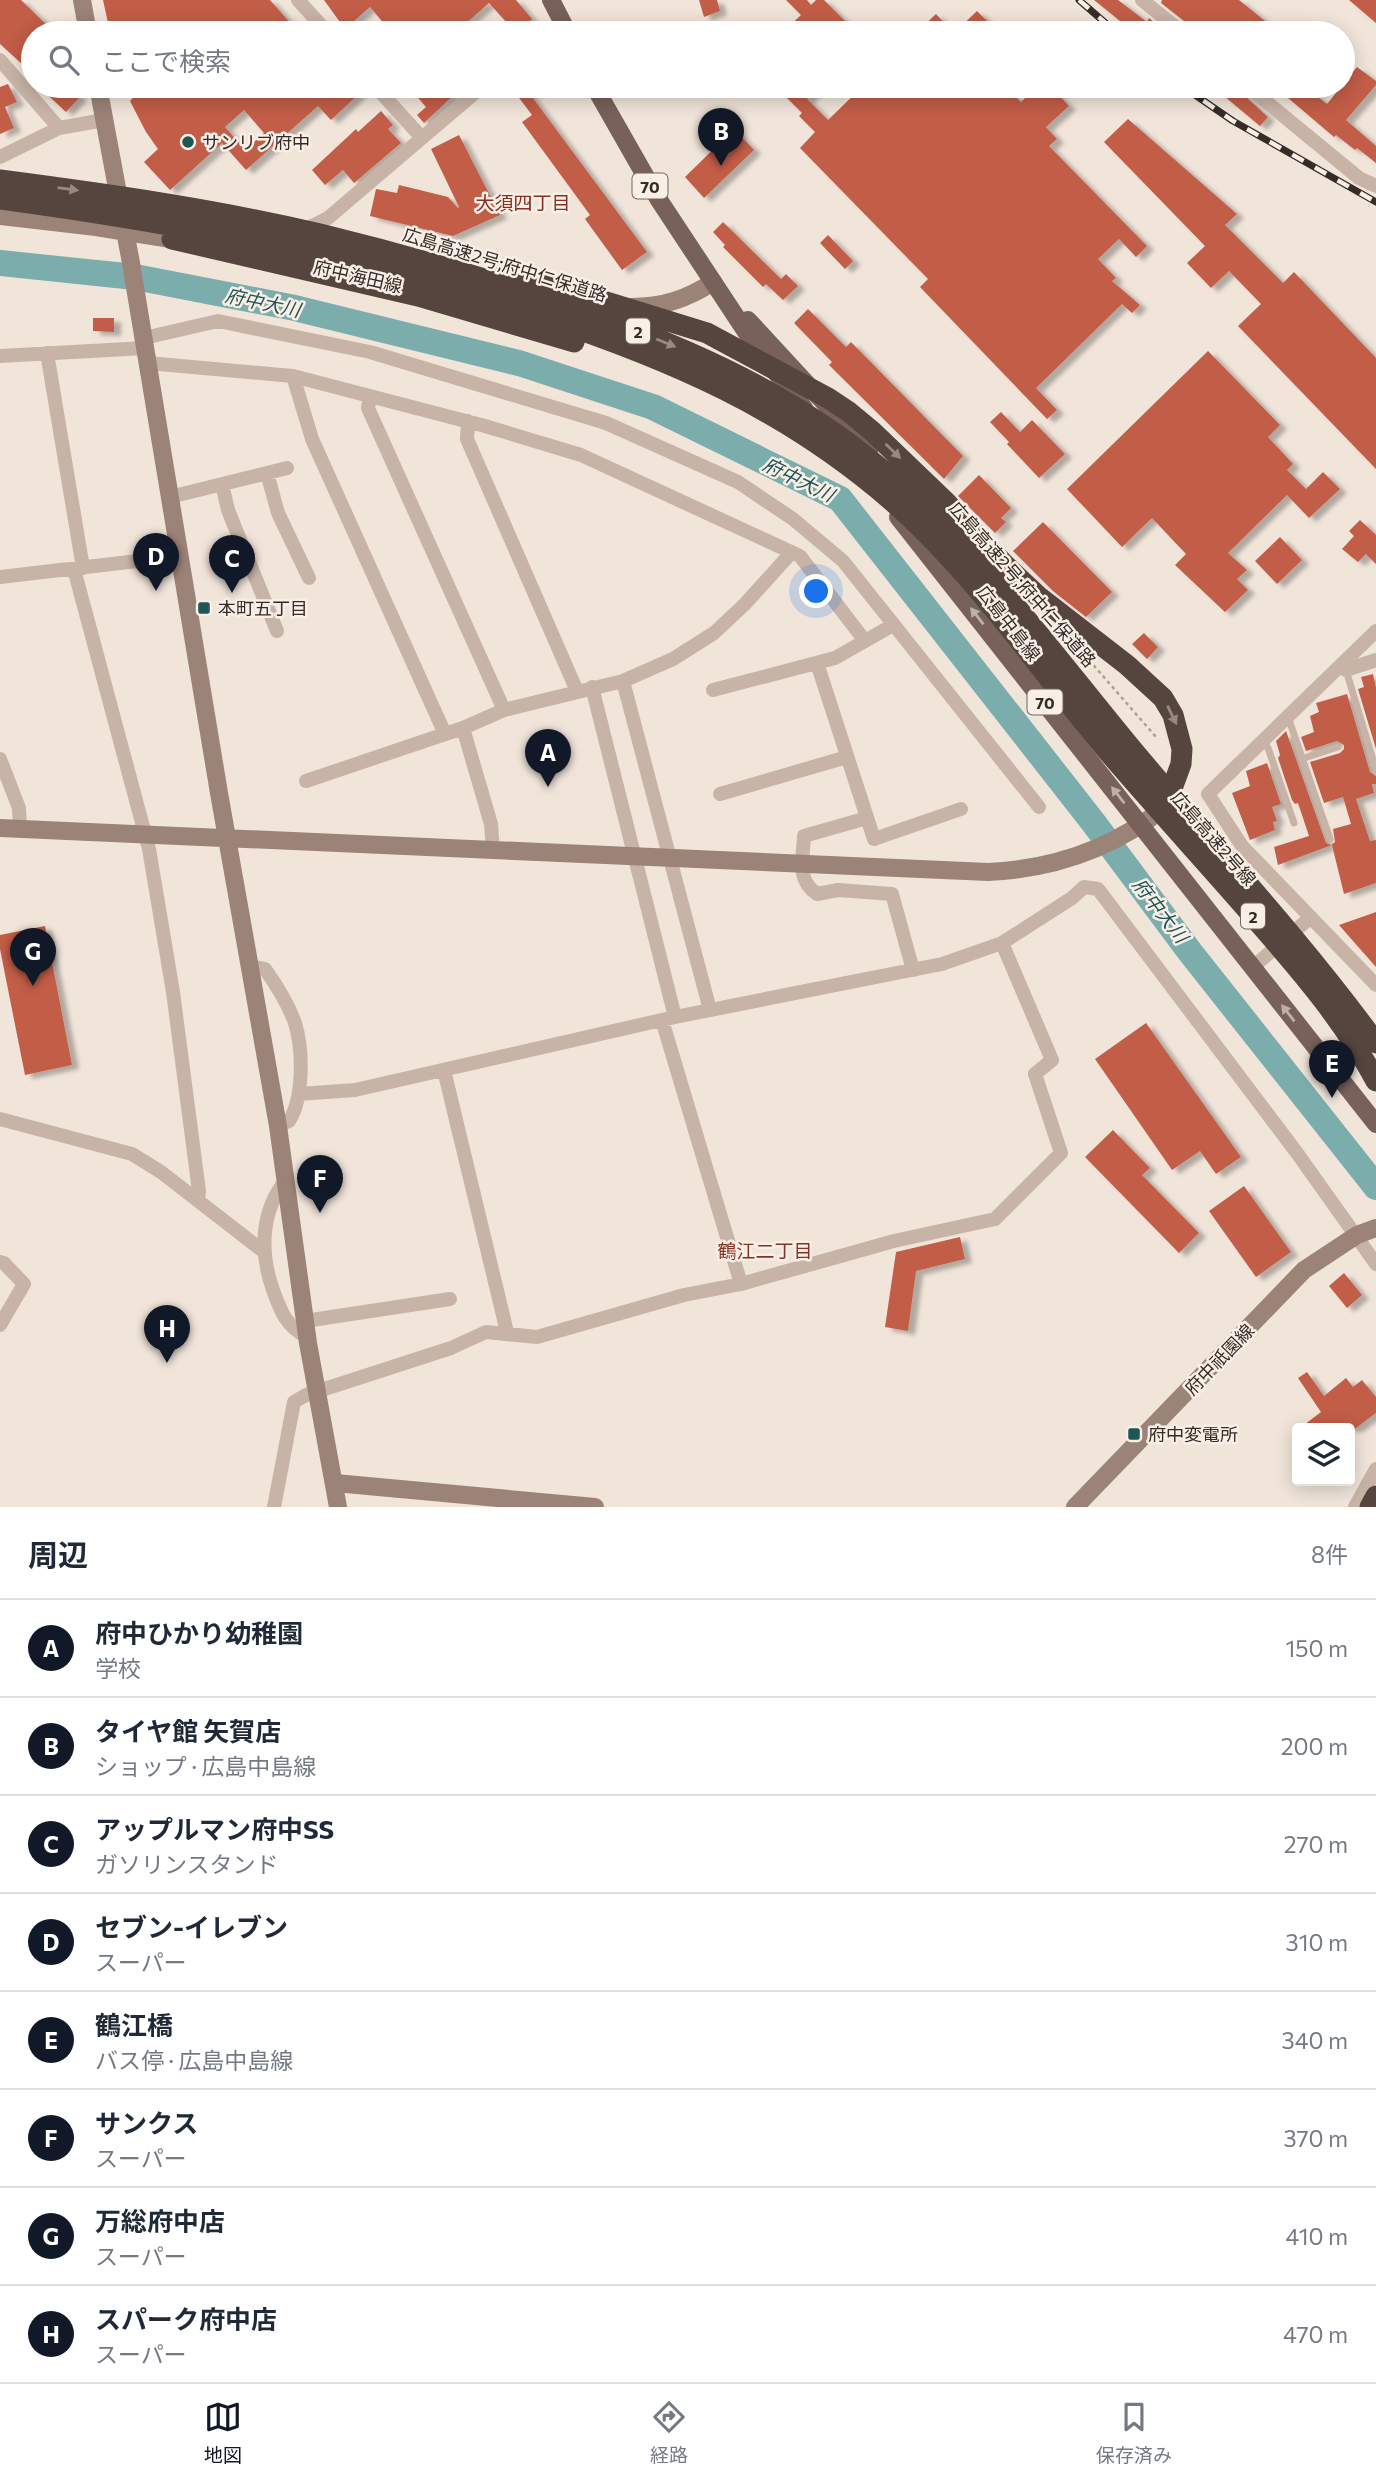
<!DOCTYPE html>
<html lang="ja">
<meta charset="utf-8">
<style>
body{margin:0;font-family:Commissioner,"Noto Sans JP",sans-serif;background:#f2f2f3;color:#1f2937}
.controls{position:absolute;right:21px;bottom:21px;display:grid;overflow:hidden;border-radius:7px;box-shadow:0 4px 18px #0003}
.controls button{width:63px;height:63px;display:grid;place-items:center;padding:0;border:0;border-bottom:2px solid #e0e1e3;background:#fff;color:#1f2937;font:35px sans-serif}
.you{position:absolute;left:817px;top:592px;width:24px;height:24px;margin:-18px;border:5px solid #fff;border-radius:50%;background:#1a73e8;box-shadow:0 0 0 10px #1a73e833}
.badge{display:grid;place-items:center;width:46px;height:46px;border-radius:50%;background:#111827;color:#fff;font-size:23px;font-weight:700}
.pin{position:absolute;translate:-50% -58px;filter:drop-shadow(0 2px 4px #0008)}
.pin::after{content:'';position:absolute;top:37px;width:24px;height:21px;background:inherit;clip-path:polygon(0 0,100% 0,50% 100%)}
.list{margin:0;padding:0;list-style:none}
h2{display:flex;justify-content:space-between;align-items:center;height:91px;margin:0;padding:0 28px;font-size:30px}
h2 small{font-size:23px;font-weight:400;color:#747a83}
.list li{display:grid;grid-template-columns:46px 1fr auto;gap:21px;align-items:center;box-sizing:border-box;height:98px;padding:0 28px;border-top:2px solid #e0e1e3}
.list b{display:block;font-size:26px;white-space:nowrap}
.list p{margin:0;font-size:23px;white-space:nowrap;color:#747a83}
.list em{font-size:23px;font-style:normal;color:#747a83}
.icon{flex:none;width:38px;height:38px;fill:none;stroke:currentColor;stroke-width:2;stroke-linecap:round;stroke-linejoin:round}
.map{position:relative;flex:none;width:1376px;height:1507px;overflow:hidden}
.search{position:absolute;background:#fff;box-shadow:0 4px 18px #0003;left:21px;right:21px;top:21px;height:77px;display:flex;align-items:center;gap:18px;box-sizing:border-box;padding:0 24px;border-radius:38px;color:#747a83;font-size:26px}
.sheet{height:875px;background:#fff}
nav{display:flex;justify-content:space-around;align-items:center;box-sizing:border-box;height:98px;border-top:2px solid #e0e1e3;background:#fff;font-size:19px;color:#747a83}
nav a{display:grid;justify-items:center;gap:4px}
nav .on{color:#111827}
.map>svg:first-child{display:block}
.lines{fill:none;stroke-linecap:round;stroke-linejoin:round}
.river{stroke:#7aadac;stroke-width:26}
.building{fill:#c25d47;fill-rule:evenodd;filter:url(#shadow)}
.path{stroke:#b49e91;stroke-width:2.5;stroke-dasharray:3.5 3.5;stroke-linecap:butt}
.lane{stroke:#c8b4a7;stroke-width:7}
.street{stroke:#c8b4a7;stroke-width:14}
.secondary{stroke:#9c8378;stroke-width:18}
.primary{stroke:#776159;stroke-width:18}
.highway{stroke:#56443f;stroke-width:21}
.rail-casing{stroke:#352b27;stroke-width:7}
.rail{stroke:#f9efe7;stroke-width:4.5;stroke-dasharray:13;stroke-linecap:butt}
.oneway{fill:#978882}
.oneway2{fill:#beafa7}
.poi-dot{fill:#1e5555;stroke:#f9efe7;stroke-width:2.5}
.labels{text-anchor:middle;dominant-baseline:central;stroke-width:5;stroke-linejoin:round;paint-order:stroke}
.shield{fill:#f9efe7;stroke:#706661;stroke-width:2}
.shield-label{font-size:16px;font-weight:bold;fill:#352b27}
.poi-label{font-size:18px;fill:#352b27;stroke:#f9efe7;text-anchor:start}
.street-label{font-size:18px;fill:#352b27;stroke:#f9efe7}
.neighbourhood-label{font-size:19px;fill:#823323;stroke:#f9efe7}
.water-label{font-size:19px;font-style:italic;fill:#1e5555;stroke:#f9efe7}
</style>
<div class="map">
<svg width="1376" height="1507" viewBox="0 0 1376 1507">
<defs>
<filter id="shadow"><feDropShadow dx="7" dy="4" stdDeviation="2" flood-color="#0004"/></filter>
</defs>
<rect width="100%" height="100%" fill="#f1e5da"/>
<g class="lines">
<path class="river" d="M 0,263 L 135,277 L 295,308 L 519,363 L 653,407 L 840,499 L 1093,822 L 1190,952 L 1376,1187"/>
</g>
<path class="building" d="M 0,0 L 21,0 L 55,33 L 33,33 L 33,74 L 0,44 Z
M 103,0 L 270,0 L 299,33 L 120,33 L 108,23 Z
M 324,0 L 516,0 L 532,19 L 516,33 L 489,3 L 455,33 L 392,33 L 370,7 L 345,29 Z
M 699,0 L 717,0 L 720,11 L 704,17 Z
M 786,0 L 807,0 L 811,5 L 816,0 L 824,0 L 857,33 L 782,33 L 801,15 Z
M 1094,0 L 1118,0 L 1147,22 L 1149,18 L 1168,33 L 1135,33 Z
M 1162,0 L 1239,0 L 1280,33 L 1192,33 L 1189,25 L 1161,3 Z
M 1349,0 L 1376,0 L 1376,23 Z
M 977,11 L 994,28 L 988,33 L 916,33 L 936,14 L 954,33 Z
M 1357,67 L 1376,81 L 1376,85 L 1346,120 L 1376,146 L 1376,163 L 1357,148 L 1355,150 L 1336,135 L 1334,137 L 1274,86 L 1304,86 L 1327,104 Z
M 8,84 L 17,102 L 5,107 L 14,128 L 0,134 L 0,87 Z
M 38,86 L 68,86 L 80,97 L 66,112 Z
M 143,86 L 353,86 L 360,93 L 331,120 L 318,106 L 246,170 L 222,143 L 170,190 L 144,162 L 158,149 L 146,132 L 130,101 ZM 244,110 L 264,133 L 245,150 L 225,127 Z
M 420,86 L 445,86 L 454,95 L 424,123 L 417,115 L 426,107 L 413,92 Z
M 510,86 L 524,86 L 647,252 L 622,270 L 585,219 L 590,215 L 522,122 L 532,115 Z
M 775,86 L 820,86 L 807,99 L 828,120 L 863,86 L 1005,86 L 1021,102 L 1037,86 L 1050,86 L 1069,106 L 1046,127 L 1057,139 L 1049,146 L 1147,246 L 1136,257 L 1119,239 L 1098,259 L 1116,278 L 1112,281 L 1140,305 L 1132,313 L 1122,304 L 1036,388 L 1057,410 L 1047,419 L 920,287 L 928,279 L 800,148 L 815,132 L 799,116 L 802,113 Z
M 1212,86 L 1234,86 L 1268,117 L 1260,126 Z
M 381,111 L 393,125 L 388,129 L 401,143 L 354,183 L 343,170 L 325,185 L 312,170 L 356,129 L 358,132 Z
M 1128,119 L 1237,214 L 1225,225 L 1283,283 L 1294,272 L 1376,358 L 1376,469 L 1238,326 L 1261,304 L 1229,271 L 1211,288 L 1187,263 L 1205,246 L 1104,142 Z
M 734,129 L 754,150 L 704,198 L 685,177 Z
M 459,135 L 500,215 L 453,236 L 370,216 L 376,189 L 397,193 L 399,185 L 448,197 L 458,208 L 459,207 L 431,149 Z
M 723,222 L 781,279 L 786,274 L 798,286 L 783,300 L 766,284 L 763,287 L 723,247 L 725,245 L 713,232 Z
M 828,235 L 853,261 L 845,269 L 820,243 Z
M 808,309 L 846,347 L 851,342 L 963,456 L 944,479 L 829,365 L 832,362 L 794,323 Z
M 93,318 L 114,318 L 114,332 L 93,331 Z
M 1208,351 L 1280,425 L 1268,437 L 1293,464 L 1287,470 L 1306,489 L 1323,472 L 1340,489 L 1309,518 L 1287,495 L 1228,553 L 1247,570 L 1237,579 L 1248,590 L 1225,612 L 1175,565 L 1186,554 L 1152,518 L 1122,547 L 1067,489 Z
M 1001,412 L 1020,432 L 1032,420 L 1065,454 L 1039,478 L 1007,444 L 1009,442 L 990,422 Z
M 979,475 L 1011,508 L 1001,518 L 1006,522 L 995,533 L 958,496 Z
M 1360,520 L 1376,535 L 1376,564 L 1366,554 L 1358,562 L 1342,549 L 1354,536 L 1349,531 Z
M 1043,522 L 1112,592 L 1086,617 L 1053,591 L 1013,551 Z
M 1280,537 L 1302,560 L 1277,584 L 1255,561 Z
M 1144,633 L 1158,647 L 1147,659 L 1132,644 Z
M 1373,674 L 1376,688 L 1376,749 L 1358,689 L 1364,687 L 1361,677 Z
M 1347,694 L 1370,772 L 1376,776 L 1376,784 L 1372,784 L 1374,793 L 1356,799 L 1370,841 L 1376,840 L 1376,883 L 1344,894 L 1332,845 L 1278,865 L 1274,847 L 1309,836 L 1298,803 L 1295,804 L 1292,800 L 1278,758 L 1280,755 L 1276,741 L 1286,731 L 1326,843 L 1331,845 L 1335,842 L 1333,829 L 1351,824 L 1343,797 L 1324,803 L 1310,762 L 1340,753 L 1344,749 L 1344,745 L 1337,741 L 1306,751 L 1301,737 L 1314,732 L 1310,716 L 1319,712 L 1316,703 Z
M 1267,763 L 1281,804 L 1272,807 L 1277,821 L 1273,822 L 1275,830 L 1250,840 L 1232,793 L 1250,786 L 1246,771 Z
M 1376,912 L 1376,967 L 1339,925 Z
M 45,926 L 72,1065 L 25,1075 L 0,949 L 0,935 Z
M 1146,1023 L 1241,1157 L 1216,1174 L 1200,1151 L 1172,1170 L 1095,1059 Z
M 1113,1130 L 1150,1168 L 1142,1175 L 1199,1233 L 1179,1253 L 1085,1157 Z
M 1244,1186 L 1291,1252 L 1256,1277 L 1209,1211 Z
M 960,1237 L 965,1259 L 916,1271 L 908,1331 L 885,1327 L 896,1252 Z
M 1344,1273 L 1362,1295 L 1347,1308 L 1329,1286 Z
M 1307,1372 L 1324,1396 L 1346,1378 L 1353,1387 L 1362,1380 L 1376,1397 L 1376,1413 L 1356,1428 L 1300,1428 L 1321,1412 L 1298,1378 Z"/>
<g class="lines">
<path class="path" d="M 1089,660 L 1156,737"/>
<path class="lane" d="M 1346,670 L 1376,770
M 1288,717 L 1330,839
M 1263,741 L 1268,748 L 1294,823
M 1304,758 L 1338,747"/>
<path class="street" d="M 298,0 L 328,33
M 1142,0 L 1183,33
M 546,33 L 564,25
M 0,60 L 59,128 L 0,157
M 375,86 L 422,138
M 1247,86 L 1359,178 L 1376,186
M 59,128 L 104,120
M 302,231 L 328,218 L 483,86
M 144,338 L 218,321 L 370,352 L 606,423 L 738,482 L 793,519 L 843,561 L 1039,807
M 47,353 L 83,568
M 0,356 L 145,348
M 148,363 L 293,376 L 485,426 L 581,455 L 800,556 L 865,641 L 893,625
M 293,376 L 312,439 L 445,734
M 370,396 L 368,408 L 504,710
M 468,421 L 467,439 L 577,691
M 267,473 L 278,513 L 309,578
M 222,484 L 228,510 L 277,631
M 170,497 L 287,468
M 74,569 L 149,849 L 173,992 L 199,1191 L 198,1200
M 0,577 L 180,556
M 1376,631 L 1208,794 L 1242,846 L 1376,985
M 817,663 L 874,839 L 961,809
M 1341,666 L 1346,670 L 1376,660
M 623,681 L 710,1010
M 592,687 L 675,1017
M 713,690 L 835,658 L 865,641
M 463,728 L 491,824 L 493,851
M 0,759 L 19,808 L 20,829
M 306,781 L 463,728 L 504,710 L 623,681 L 673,659 L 714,633 L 744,605 L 792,552
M 720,794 L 847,757
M 867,818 L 804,836 C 803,859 796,880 817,894 L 838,890 L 892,894 L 913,970
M 250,966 L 265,969 C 277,986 288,1003 295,1023 C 303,1049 304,1098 289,1121 L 278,1126
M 1253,967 L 1311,917
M 662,1020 L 741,1284
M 444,1070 L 507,1332
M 299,1094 L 355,1090 L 675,1017 L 942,964 L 1002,943 L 1072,898 L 1084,887 L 1098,889 L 1297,1153 L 1376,1264
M 0,1119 L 132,1154 L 161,1172 L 263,1251
M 286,1180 C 260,1212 260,1253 273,1290 C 281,1312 286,1326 307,1337
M 0,1262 L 4,1263 L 24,1284 L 0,1325
M 305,1321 L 450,1299
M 274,1507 L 294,1402 L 306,1395 L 451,1348 L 486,1332 L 537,1337 L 684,1295 L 741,1284 L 894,1241 L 995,1219 L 1061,1153 L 1035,1074 L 1052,1060 L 1002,943
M 1355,1507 L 1376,1469"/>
<path class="secondary" d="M 82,0 L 88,33
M 98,86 L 131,263 L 219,793 L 278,1126 L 308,1343 L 338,1507
M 0,216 L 96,227 L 183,241
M 631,307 C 663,307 687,299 713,282
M 0,828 L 988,872 C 1053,869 1114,848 1165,807
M 335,1483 L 595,1507
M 1075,1507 L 1304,1270 L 1357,1235 L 1376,1228"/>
<path class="primary" d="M 551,0 L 568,33
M 594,86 L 659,200 L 758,350 L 804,408
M 748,320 L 869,451
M 898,517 L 1376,1124"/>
<path class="highway" d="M 0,180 C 107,194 214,209 320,234 C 394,252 468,273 541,297 C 641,330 740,368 827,428 C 952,513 1036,633 1131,748 C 1213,846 1301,940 1376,1043
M 0,199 C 182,224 362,257 537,315 C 670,359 785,408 892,501 C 978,576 1042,675 1116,761 C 1165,818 1216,873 1264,929 C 1306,977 1346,1025 1376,1081
M 172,239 L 418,296 L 574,342
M 506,271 L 707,333 L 828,398 L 849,412 L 872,431 L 945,501 L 1005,565 L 1038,596 L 1127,665 L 1163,698 L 1173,715 L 1182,749 L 1181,764 L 1166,805
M 1370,1507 L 1376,1496"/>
<defs>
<path id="rail" d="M 1079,0 L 1117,33
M 1182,86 L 1233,121 L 1376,202"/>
</defs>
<use href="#rail" class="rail-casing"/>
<use href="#rail" class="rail"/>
</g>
<defs><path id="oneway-solid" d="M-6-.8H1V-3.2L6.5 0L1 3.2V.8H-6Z" transform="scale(1.75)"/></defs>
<g class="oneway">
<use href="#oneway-solid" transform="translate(68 189) rotate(8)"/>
<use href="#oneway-solid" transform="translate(666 343) rotate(22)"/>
<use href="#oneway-solid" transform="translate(893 451) rotate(44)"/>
<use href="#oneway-solid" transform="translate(1172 715) rotate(64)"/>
</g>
<g class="oneway2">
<use href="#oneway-solid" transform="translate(977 616) rotate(-128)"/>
<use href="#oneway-solid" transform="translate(1118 795) rotate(-128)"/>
<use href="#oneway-solid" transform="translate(1288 1013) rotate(-128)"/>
</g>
<g class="poi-dot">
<circle cx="188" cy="142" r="7"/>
<rect x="197" y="601" width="14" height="14" rx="3.5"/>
<rect x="1127" y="1427" width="14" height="14" rx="3.5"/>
</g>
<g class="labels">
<g class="shield">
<rect x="632.5" y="173.5" width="35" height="25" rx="5"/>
<rect x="626" y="318.5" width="24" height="25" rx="5"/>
<rect x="1027.5" y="689.5" width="35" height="25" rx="5"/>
<rect x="1241" y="903.5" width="24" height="25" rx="5"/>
</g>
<g class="shield-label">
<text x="650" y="186">70</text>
<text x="638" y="331">2</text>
<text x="1045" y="702">70</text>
<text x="1253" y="916">2</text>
</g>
<g class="poi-label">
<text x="202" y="142">サンリブ府中</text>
<text x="218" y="608">本町五丁目</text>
<text x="1148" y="1434">府中変電所</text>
</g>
<g class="street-label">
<text transform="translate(505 264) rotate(17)">広島高速2号;府中仁保道路</text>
<text transform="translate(358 276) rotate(13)">府中海田線</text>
<text transform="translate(1023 584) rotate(49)">広島高速2号;府中仁保道路</text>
<text transform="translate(1009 623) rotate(52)">広島中島線</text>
<text transform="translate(1214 838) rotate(49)">広島高速2号線</text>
<text transform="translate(1219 1359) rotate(-46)">府中祇園線</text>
</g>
<g class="neighbourhood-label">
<text x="523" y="202">大須四丁目</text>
<text x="765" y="1250">鶴江二丁目</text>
</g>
<g class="water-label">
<text transform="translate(263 302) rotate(12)">府中大川</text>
<text transform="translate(799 479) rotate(26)">府中大川</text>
<text transform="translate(1161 910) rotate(52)">府中大川</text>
</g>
</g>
</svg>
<div class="controls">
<button><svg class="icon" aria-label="layers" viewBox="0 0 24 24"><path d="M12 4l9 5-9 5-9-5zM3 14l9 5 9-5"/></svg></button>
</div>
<div class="you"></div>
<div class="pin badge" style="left:548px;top:787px">A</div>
<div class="pin badge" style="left:721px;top:166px">B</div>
<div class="pin badge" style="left:232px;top:593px">C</div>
<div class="pin badge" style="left:156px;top:591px">D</div>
<div class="pin badge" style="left:1332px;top:1098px">E</div>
<div class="pin badge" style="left:320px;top:1213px">F</div>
<div class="pin badge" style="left:33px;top:986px">G</div>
<div class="pin badge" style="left:167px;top:1363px">H</div>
<div class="search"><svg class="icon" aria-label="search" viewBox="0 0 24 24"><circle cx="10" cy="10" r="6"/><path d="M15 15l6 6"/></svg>ここで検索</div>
</div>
<section class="sheet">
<h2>周辺<small>8件</small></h2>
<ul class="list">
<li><span class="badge">A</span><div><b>府中ひかり幼稚園</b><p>学校</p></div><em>150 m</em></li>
<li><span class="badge">B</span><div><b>タイヤ館 矢賀店</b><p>ショップ · 広島中島線</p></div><em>200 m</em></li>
<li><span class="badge">C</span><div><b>アップルマン府中SS</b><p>ガソリンスタンド</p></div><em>270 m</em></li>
<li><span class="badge">D</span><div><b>セブン-イレブン</b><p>スーパー</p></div><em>310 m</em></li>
<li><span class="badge">E</span><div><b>鶴江橋</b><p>バス停 · 広島中島線</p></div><em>340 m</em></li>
<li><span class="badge">F</span><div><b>サンクス</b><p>スーパー</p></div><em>370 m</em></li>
<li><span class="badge">G</span><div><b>万総府中店</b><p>スーパー</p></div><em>410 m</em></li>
<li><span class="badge">H</span><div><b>スパーク府中店</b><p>スーパー</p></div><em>470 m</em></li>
</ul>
</section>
<nav>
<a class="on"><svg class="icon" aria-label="map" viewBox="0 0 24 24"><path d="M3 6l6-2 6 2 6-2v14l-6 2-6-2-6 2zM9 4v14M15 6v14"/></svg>地図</a>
<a><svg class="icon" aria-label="directions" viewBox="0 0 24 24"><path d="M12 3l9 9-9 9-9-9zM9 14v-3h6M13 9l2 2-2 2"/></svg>経路</a>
<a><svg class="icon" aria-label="saved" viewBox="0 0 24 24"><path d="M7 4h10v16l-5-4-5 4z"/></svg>保存済み</a>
</nav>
